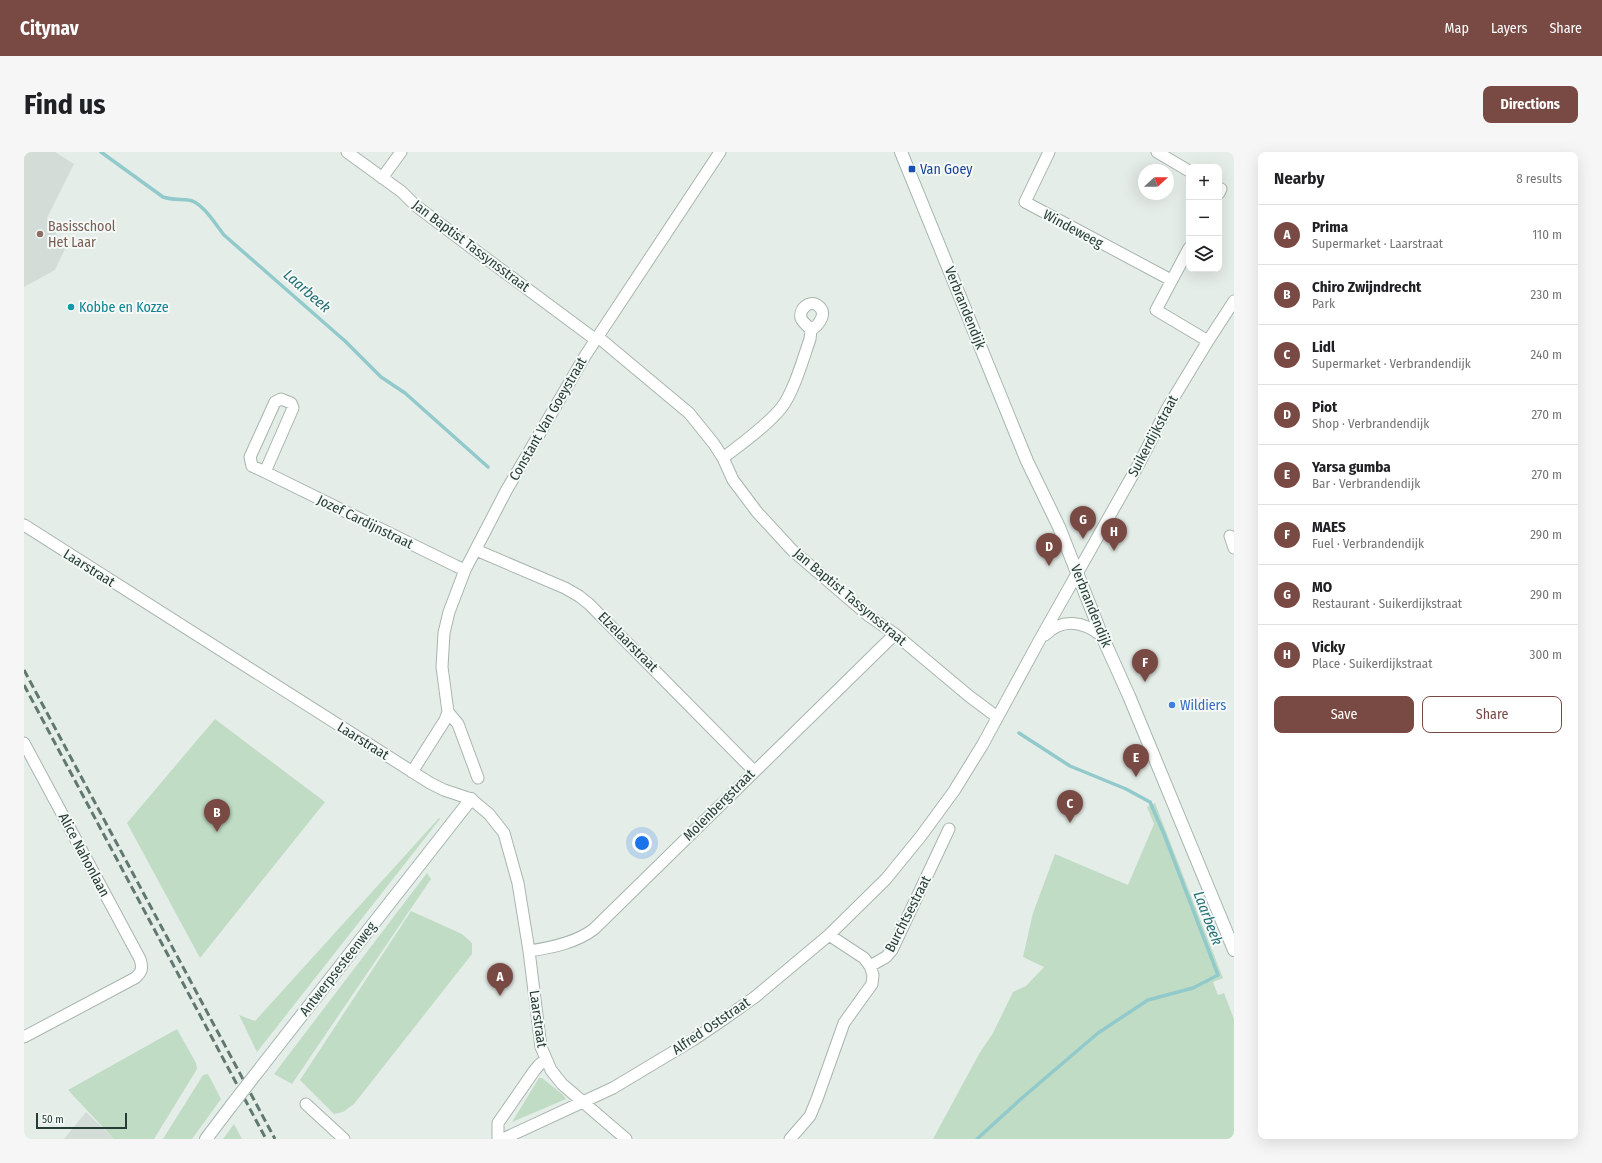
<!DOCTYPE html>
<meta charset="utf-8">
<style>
body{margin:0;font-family:"Fira Sans Condensed",sans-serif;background:#f6f6f6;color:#202124}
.controls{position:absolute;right:12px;top:12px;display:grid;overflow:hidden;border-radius:8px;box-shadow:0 4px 16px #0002}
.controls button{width:36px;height:36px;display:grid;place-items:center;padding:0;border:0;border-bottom:1px solid #e0e0e0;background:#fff;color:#202124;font:20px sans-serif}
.compass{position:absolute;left:1114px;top:12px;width:36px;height:36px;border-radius:50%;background:#fff;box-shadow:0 4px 16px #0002;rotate:69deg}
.scale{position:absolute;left:12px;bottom:10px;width:91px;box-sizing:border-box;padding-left:4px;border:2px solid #253d34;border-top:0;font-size:11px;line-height:14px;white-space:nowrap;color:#253d34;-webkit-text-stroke:3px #f5f9f7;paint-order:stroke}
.you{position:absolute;left:618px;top:691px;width:14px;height:14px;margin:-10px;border:3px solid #fff;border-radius:50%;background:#1a73e8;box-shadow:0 0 0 6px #1a73e833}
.badge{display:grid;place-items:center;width:26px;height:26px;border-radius:50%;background:#794943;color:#fff;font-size:13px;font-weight:700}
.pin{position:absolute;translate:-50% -33px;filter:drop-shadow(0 1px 2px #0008)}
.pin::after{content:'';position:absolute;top:21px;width:14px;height:12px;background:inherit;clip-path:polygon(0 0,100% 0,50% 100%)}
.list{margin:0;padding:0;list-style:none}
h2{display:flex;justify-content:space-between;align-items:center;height:52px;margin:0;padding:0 16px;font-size:17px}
h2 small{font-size:13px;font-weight:400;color:#757577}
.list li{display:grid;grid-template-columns:26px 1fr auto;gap:12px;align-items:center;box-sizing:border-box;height:60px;padding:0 16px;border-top:1px solid #e0e0e0}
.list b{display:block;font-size:15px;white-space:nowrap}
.list p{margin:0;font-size:13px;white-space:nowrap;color:#757577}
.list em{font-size:13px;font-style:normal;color:#757577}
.actions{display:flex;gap:8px;padding:12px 16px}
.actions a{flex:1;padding:9px 0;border:1px solid #794943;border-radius:8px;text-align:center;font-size:14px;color:#794943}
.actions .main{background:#794943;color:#fff}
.icon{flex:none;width:22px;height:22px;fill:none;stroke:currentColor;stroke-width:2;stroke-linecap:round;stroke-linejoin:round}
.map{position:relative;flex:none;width:1210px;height:987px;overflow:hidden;border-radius:8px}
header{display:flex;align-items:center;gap:24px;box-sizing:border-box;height:56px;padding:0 20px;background:#794943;color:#fff}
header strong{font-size:19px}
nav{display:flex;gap:22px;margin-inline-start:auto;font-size:14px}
.intro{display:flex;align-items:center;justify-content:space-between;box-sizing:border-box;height:96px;padding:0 24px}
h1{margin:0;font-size:28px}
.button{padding:10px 18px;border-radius:8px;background:#794943;color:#fff;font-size:14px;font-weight:700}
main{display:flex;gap:24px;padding:0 24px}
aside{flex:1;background:#fff;border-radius:8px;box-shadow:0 4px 16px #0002}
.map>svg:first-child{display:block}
.built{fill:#d3dcd7}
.green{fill:#c0dcc4}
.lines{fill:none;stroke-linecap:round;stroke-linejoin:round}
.stream{stroke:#92cacc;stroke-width:3.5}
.street-casing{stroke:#a8b5ae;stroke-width:13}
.secondary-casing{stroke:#a4b7ae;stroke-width:14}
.street{stroke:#fff;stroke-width:11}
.secondary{stroke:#fff;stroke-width:12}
.rail{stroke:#60786f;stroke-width:3;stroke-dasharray:8 4;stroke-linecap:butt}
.secondary-bridge-casing{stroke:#a4b7ae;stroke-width:14;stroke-linecap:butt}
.secondary-bridge{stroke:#fff;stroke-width:12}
.transit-dot{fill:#1a4fb4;stroke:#f5f9f7;stroke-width:1.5}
.education-dot{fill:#8d6e63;stroke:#f5f9f7;stroke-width:1.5}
.culture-dot{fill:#0f9aa8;stroke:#f5f9f7;stroke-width:1.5}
.shop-dot{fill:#3f7fe0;stroke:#f5f9f7;stroke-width:1.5}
.labels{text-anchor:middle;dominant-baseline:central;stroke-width:4;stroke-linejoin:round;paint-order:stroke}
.transit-label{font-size:14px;fill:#164399;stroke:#f5f9f7;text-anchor:start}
.education-label{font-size:14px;fill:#785e54;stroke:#f5f9f7;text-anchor:start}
.street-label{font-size:14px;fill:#253d34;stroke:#f5f9f7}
.culture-label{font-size:14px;fill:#0d838f;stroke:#f5f9f7;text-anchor:start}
.shop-label{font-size:14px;fill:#366cbe;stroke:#f5f9f7;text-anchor:start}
.water-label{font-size:15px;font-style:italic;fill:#247074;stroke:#f5f9f7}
</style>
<header>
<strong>Citynav</strong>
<nav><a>Map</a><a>Layers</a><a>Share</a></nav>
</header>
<div class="intro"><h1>Find us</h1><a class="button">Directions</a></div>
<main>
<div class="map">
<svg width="1210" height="987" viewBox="0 0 1210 987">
<rect width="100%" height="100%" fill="#e5ede8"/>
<path class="built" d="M 0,0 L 31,0 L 50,12 L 23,66 L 41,97 L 31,118 L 0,135 Z
M 62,960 L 90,987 L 40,987 Z"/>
<path class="green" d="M 191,567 L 301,650 L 176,806 L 103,671 Z
M 1131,651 L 1199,826 L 1189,830 L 1194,843 L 1200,841 L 1210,867 L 1210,987 L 909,987 L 955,902 L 969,881 L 989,840 L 1002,834 L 1020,815 L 999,805 L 1009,761 L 1031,702 L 1104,733 L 1130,672 L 1123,655 Z
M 415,666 L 416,667 L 233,900 L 215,863 L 231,869 Z
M 403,721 L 407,727 L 268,932 L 250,922 Z
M 387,759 L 438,782 L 448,791 L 448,802 L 330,952 L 319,960 L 310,962 L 276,928 Z
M 153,877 L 172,911 L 173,917 L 130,987 L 90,987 L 44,938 Z
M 184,922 L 197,947 L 168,987 L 139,987 L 179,923 Z
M 515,926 L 518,926 L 538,942 L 542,947 L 488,970 Z
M 210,972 L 218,987 L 199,987 Z"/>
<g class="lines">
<path class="stream" d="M 77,0 L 139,45 C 148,48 156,47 164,48 C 178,49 192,73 200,83 L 321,189 L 357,225 L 381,241 L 464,315
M 953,987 L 998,946 L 1074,881 L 1124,848 L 1169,836 L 1194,823 L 1140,682 L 1126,650 L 1102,637 L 1046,614 L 995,581"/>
<defs>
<path id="street" d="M 323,0 L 378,40 L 391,53 L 448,96 L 572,188
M 1025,0 L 1001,50 L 1147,128
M 1133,0 L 1165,19
M 358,26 L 377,0
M 1195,36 L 1197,37 L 1195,41
M 1165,96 L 1132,158 L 1184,189
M 574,185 L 665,261 L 690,292 L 699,306 L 709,328 L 733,360 L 768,398 L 845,464 L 871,482 L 945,544 L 973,565
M 699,306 C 717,292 744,273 758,255 C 770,239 779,207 786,187 L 787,178 C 784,174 779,171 777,166 C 775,157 785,148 793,153 C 805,160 795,173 787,178
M 241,320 L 269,256 L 267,251 L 257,247 L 251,250 L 226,305 L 228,314 L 241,320 L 432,414 L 441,418
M 0,373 L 406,631 L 420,638 L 447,647 L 465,662 L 480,681 L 494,731 L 505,799 L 517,895 L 527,918 L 538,932 L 602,987
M 1206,384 L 1210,396
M 452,398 L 541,436 L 555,444 L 565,452 L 730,619
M 1021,483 C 1039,465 1060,470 1078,484
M 424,560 L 434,572 L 454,626
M 0,591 L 116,807 C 119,816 118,820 111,826 L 0,885
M 388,620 L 421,568 L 424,560 L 418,515 L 420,481 L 425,460 L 441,418 L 482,339 L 561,204 L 696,0
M 805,783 L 840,806 L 846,814
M 505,799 C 526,796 552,791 570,777 L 871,482
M 282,952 L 320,987
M 474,987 L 474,971 L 510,919 L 515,913 L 521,908
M 479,987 L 589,936 L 669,888 L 700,867 L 731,845 L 805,783 L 862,727 L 897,684 L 930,639 L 959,592 L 1015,489 L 1116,310 L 1144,255 L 1184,189 L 1210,149
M 766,987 L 786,964 L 793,947 L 820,871 L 848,832 L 849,823 L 846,814 L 862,805 L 868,798 L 925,677"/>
<path id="secondary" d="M 877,0 L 1003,309 L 1035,375 L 1078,484 L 1105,544 L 1210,798
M 238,914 L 447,647
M 182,987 L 207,954"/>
</defs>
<use href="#street" class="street-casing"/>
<use href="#secondary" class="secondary-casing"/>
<use href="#street" class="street"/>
<use href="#secondary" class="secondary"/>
<path class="rail" d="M 0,518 L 251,987
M 0,533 L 242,987"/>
<defs>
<path id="secondary-bridge" d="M 207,954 L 238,914"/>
</defs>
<use href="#secondary-bridge" class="secondary-bridge-casing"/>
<use href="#secondary-bridge" class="secondary-bridge"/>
</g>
<rect class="transit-dot" x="884" y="13" width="8" height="8" rx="2"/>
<circle class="education-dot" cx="16" cy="82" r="4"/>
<circle class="culture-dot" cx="47" cy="155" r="4"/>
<circle class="shop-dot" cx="1148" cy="553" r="4"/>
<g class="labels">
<g class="transit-label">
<text x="896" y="17">Van Goey</text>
</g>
<g class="education-label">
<text x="24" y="74">Basisschool<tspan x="24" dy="16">Het Laar</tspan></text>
</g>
<g class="street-label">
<text transform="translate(1049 77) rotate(28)">Windeweeg</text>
<text transform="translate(447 94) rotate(37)">Jan Baptist Tassynsstraat</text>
<text transform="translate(941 156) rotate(68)">Verbrandendijk</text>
<text transform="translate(524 267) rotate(-60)">Constant Van Goeystraat</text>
<text transform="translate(1129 284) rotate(-62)">Suikerdijkstraat</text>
<text transform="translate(341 370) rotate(26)">Jozef Cardijnstraat</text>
<text transform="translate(65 416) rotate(32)">Laarstraat</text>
<text transform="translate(826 445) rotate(40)">Jan Baptist Tassynsstraat</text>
<text transform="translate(1067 454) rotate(68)">Verbrandendijk</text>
<text transform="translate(604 490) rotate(45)">Elzelaarstraat</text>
<text transform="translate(339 589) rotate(32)">Laarstraat</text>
<text transform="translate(695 653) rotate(-45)">Molenbergstraat</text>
<text transform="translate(60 703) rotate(62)">Alice Nahonlaan</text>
<text transform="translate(884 762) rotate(-63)">Burchtsestraat</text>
<text transform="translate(314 817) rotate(-52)">Antwerpsesteenweg</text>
<text transform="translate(514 867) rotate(82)">Laarstraat</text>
<text transform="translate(687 874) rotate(-34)">Alfred Oststraat</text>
</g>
<g class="culture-label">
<text x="55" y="155">Kobbe en Kozze</text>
</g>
<g class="shop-label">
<text x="1156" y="553">Wildiers</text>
</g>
<g class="water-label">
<text transform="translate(283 139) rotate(41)">Laarbeek</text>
<text transform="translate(1184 766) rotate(69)">Laarbeek</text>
</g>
</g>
</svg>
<div class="controls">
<button>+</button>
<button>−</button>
<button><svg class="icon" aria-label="layers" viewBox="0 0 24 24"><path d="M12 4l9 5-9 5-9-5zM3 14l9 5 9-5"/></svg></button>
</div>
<svg class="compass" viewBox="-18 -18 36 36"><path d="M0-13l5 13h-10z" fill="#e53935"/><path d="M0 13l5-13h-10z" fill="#757577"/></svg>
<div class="scale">50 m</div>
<div class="you"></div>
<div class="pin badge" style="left:476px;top:844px">A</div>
<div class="pin badge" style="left:193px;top:680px">B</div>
<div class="pin badge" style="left:1046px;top:671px">C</div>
<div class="pin badge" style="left:1025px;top:414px">D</div>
<div class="pin badge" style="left:1112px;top:625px">E</div>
<div class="pin badge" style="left:1121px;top:530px">F</div>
<div class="pin badge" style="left:1059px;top:387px">G</div>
<div class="pin badge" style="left:1090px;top:399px">H</div>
</div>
<aside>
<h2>Nearby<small>8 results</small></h2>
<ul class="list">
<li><span class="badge">A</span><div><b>Prima</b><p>Supermarket · Laarstraat</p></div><em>110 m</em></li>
<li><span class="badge">B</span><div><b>Chiro Zwijndrecht</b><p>Park</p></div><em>230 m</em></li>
<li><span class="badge">C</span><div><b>Lidl</b><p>Supermarket · Verbrandendijk</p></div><em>240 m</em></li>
<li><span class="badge">D</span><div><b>Piot</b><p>Shop · Verbrandendijk</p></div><em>270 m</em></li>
<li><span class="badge">E</span><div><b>Yarsa gumba</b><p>Bar · Verbrandendijk</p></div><em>270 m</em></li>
<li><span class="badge">F</span><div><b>MAES</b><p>Fuel · Verbrandendijk</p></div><em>290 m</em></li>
<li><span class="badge">G</span><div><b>MO</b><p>Restaurant · Suikerdijkstraat</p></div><em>290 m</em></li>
<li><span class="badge">H</span><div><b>Vicky</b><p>Place · Suikerdijkstraat</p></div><em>300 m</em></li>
</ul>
<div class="actions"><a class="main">Save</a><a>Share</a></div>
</aside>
</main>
